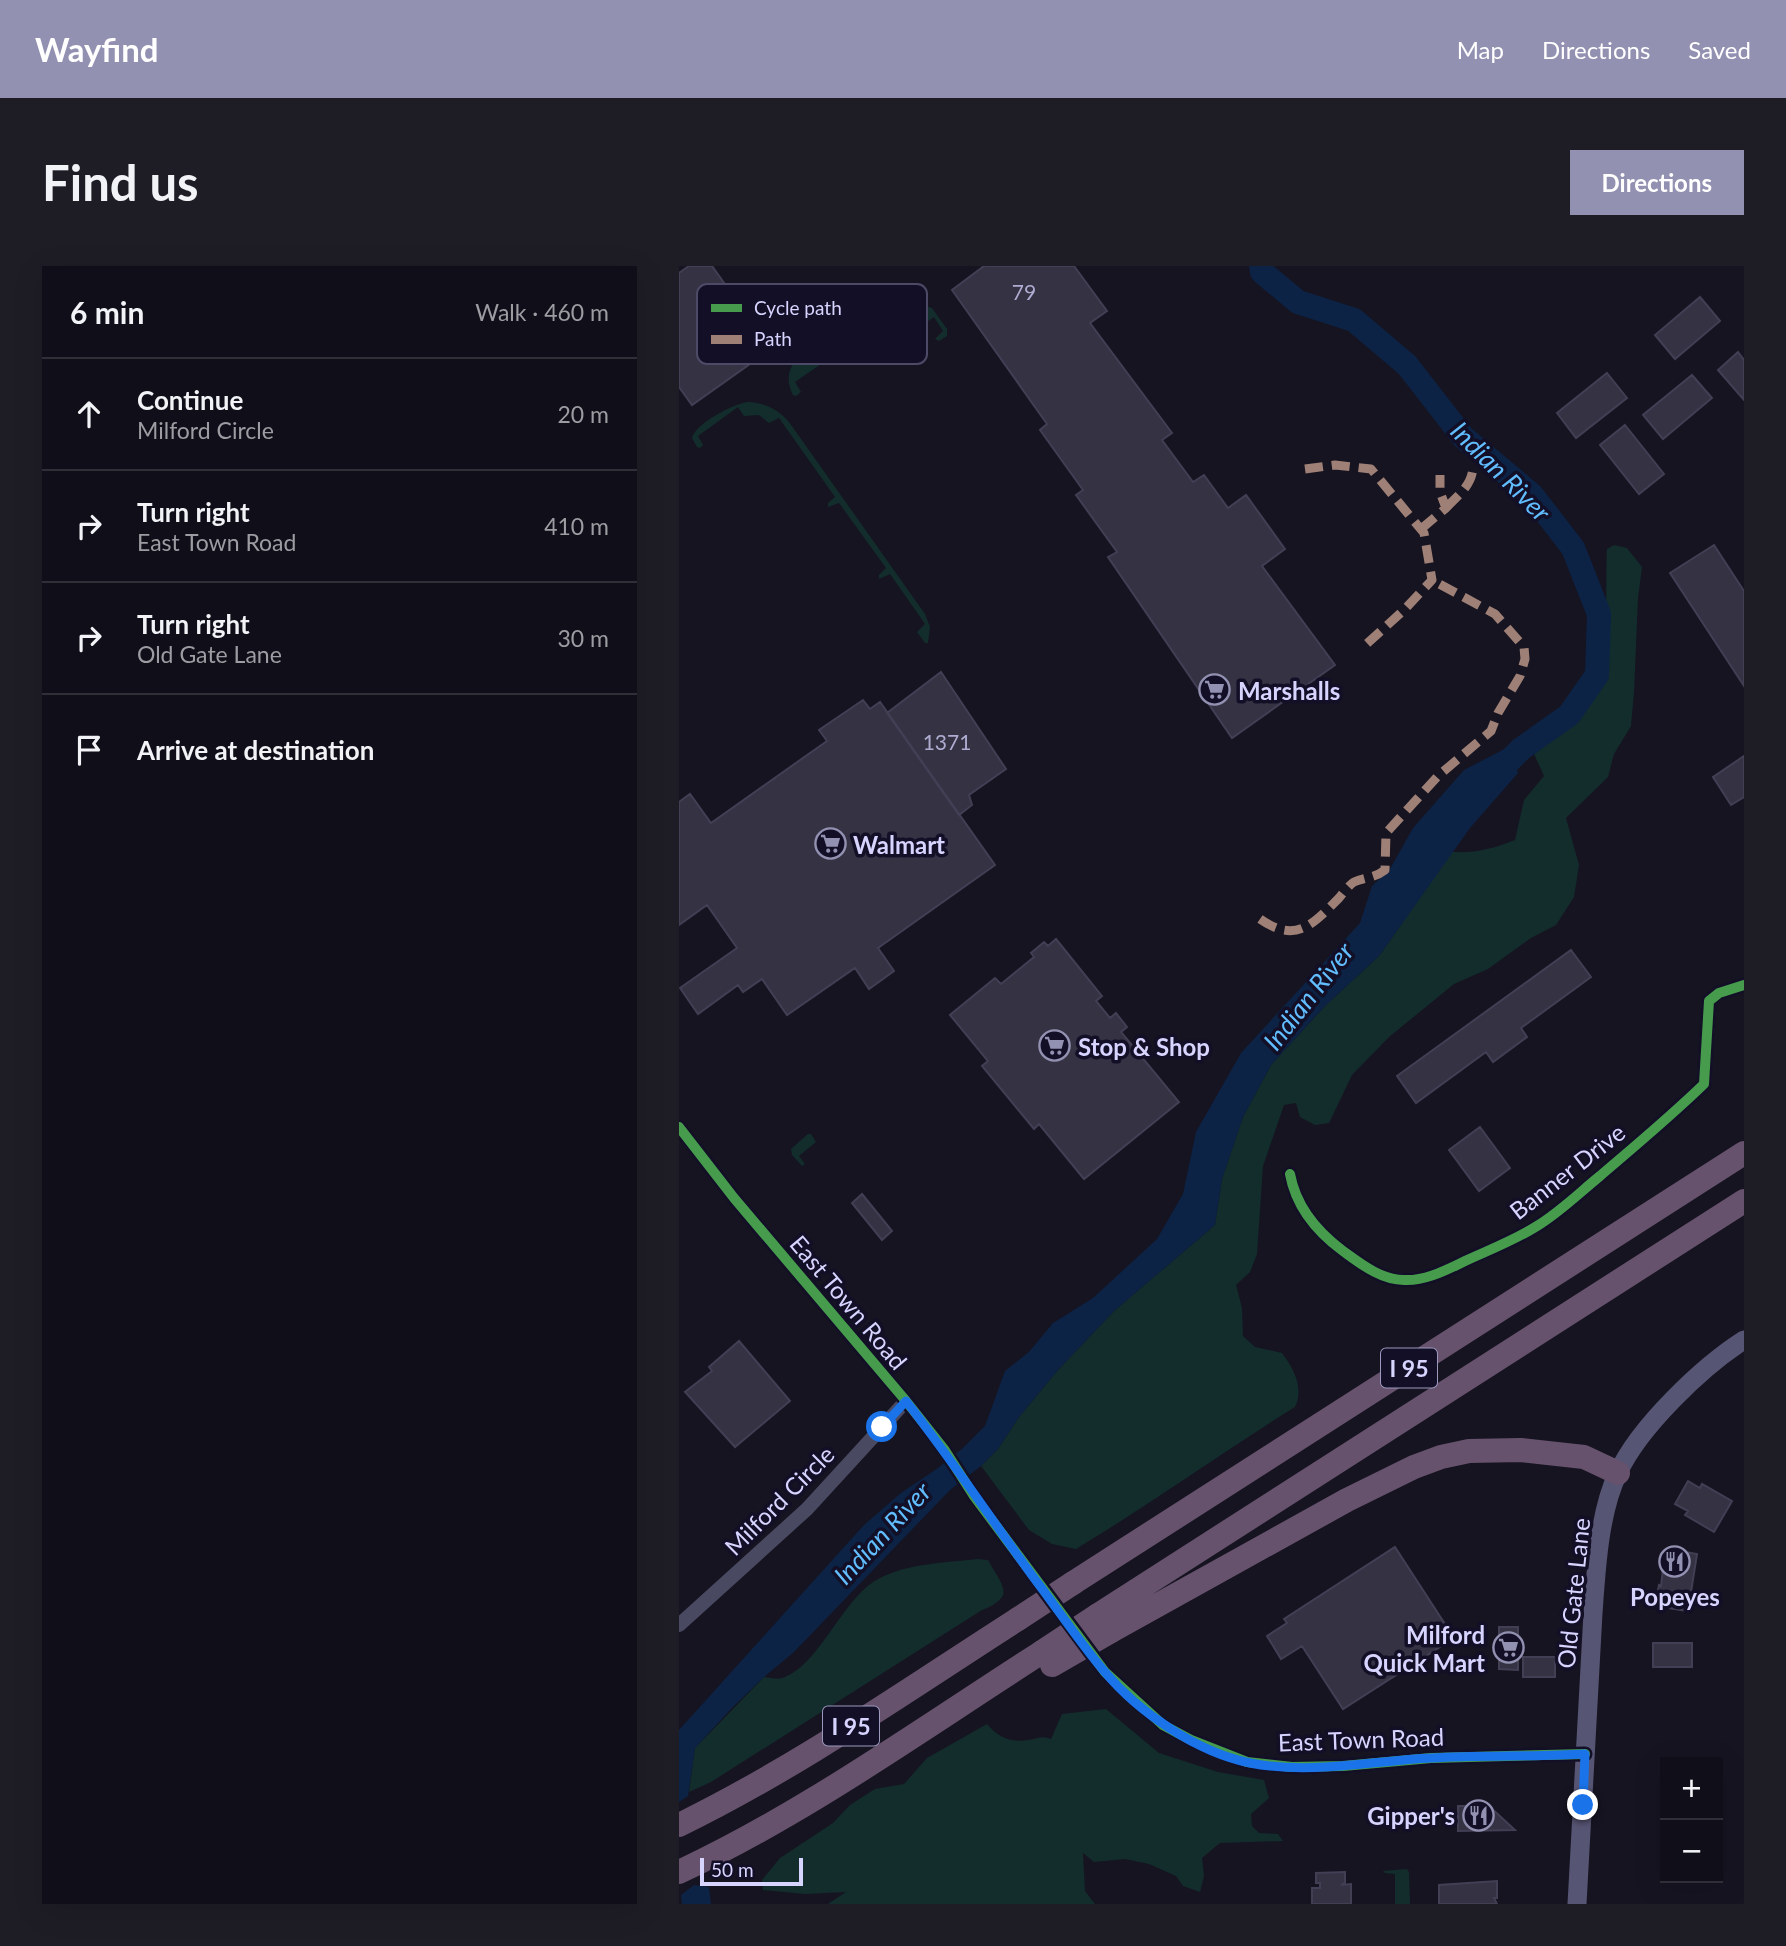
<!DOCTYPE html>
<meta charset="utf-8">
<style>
body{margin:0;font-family:Lato,sans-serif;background:#1e1d26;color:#f1f3f6}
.controls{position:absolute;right:21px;bottom:21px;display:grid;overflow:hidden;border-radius:0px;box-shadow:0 7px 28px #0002}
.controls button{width:63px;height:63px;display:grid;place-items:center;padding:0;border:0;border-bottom:2px solid #302f38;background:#100f19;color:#f1f3f6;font:35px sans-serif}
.scale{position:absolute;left:21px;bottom:18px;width:103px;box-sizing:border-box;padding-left:7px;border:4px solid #d7d4ff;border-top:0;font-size:19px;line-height:24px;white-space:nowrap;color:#d7d4ff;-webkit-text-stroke:5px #120f26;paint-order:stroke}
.stop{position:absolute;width:21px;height:21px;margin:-16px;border:5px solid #1a73e8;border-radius:50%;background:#fff}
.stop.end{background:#1a73e8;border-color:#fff;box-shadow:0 2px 7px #0008}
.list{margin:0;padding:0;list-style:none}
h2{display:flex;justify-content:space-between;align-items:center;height:91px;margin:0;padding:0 28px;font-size:30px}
h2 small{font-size:23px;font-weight:400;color:#9c9ca2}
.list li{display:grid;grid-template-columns:46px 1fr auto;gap:21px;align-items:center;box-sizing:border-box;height:112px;padding:0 28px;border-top:2px solid #302f38}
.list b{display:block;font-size:26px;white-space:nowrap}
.list p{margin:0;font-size:23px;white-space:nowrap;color:#9c9ca2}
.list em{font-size:23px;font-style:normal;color:#9c9ca2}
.icon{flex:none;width:38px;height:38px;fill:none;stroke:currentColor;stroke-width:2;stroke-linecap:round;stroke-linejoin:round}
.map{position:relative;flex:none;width:1065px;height:1638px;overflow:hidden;border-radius:0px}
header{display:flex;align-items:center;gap:42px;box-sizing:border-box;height:98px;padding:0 35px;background:#9391b1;color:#fff}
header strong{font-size:33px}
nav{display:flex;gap:38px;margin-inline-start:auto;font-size:24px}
.intro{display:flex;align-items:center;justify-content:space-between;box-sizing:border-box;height:168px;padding:0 42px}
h1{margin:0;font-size:49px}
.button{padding:18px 32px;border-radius:0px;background:#9391b1;color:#fff;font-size:24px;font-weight:700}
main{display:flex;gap:42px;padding:0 42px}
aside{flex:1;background:#100f19;border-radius:0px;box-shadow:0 7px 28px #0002}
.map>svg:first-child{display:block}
.green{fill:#122d2c}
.water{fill:#0c2345}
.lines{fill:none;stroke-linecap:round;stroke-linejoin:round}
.river{stroke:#0c2345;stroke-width:24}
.building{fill:#343243;stroke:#423f55;stroke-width:2}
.minor{stroke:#494962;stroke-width:14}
.secondary{stroke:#575574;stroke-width:19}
.motorway{stroke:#67526d;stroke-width:24}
.motorway-bridge{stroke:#67526d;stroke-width:24}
.quiet{stroke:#9e8076;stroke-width:9;stroke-dasharray:18 9;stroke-linecap:butt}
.cycleway-casing{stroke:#120f26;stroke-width:15}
.cycleway{stroke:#469c4c;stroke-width:10}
.route{stroke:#1a73e8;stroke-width:9}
.labels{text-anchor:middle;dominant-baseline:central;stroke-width:7;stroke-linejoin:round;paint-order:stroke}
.number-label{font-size:21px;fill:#aeacd0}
.shield{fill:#120f26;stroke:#9c99be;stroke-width:2}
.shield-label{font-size:23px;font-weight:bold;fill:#d7d4ff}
.poi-label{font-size:24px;font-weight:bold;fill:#d7d4ff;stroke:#120f26;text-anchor:start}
.street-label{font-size:24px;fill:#d7d4ff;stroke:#120f26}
.water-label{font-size:26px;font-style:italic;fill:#62bdff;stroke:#120f26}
.key{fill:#120f26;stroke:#4d4a67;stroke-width:2}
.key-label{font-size:19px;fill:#d7d4ff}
</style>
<header>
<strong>Wayfind</strong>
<nav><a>Map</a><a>Directions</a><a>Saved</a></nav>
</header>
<div class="intro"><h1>Find us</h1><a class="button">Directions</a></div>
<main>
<aside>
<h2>6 min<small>Walk · 460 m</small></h2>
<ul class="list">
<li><svg class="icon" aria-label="ahead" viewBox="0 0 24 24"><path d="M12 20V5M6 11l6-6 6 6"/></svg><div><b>Continue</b><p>Milford Circle</p></div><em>20 m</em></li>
<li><svg class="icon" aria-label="right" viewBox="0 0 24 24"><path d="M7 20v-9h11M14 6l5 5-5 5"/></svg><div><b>Turn right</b><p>East Town Road</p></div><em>410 m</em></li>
<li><svg class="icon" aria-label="right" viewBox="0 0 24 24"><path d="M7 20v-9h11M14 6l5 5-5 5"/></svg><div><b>Turn right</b><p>Old Gate Lane</p></div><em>30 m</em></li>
<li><svg class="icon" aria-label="arrive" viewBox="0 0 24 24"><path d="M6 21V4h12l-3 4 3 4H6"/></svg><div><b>Arrive at destination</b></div></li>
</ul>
</aside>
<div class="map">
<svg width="1065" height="1638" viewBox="0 0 1065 1638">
<rect width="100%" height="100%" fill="#161421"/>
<path class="green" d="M 237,37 L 253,42 L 268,63 L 268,70 L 260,75 L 256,73 L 264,65 L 255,51 L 246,57 L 233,52 L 220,57 L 213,49 L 116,116 L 122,126 L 117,130 L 114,129 C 94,90 149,72 176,61 C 193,53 210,46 227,38 Z
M 69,136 C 86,137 99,143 110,156 L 246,348 L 251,361 L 249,377 L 246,377 L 238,366 L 246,358 L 211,308 L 200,313 L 200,309 L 207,302 L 160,237 L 149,241 L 149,237 L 156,231 L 100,152 L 90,157 L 80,149 L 65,150 L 59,141 L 19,170 L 24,179 L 21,182 L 18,181 L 13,172 C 17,157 54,138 69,136 Z
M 935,279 L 948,282 L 963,301 L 959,332 L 955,426 L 952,460 L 935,488 L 929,511 L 887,552 L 900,599 L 895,631 L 877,659 L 852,672 L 809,703 L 775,718 L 710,771 L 673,809 L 650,857 L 636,859 L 621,851 L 617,837 L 605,839 L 584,900 L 578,988 L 571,1006 L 557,1019 L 563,1042 L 564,1070 L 576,1081 L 603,1087 C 615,1103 625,1122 616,1141 C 542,1187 472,1238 397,1283 L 373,1278 L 350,1264 L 302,1200 L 319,1183 L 340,1151 L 379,1104 L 435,1045 L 536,959 L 543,913 L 564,851 L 592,799 L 646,740 L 700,690 L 773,586 C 796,587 814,583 836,574 L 845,534 L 865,510 L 855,488 L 853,469 C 861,461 869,453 877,447 C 889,439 910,432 918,419 C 931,398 926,312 928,283 Z
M 129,868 L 132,868 L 137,876 L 120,890 L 126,898 L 123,900 L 113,889 L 112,883 Z
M 299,1293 L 309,1294 C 323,1320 338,1330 303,1344 L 32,1516 L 10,1526 L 16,1482 L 85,1411 C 92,1412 99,1414 106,1411 C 139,1398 162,1338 194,1316 C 224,1297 265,1297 299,1293 Z
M 427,1443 L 480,1487 L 539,1506 L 585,1514 L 590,1532 L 572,1548 L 573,1560 L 580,1567 L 599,1568 L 604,1575 L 541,1577 L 523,1592 L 525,1610 L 521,1626 L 504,1620 L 497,1610 L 470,1598 L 446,1593 L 415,1596 L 404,1587 L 406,1625 L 416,1638 L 149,1638 L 167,1626 L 126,1628 L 84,1624 L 83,1614 L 101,1592 L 154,1557 L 171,1539 L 196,1523 L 225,1518 L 248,1492 L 308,1458 C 319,1471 331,1477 349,1474 C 359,1473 363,1469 372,1473 L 383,1448 Z
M 728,1603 L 730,1606 L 731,1638 L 716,1638 L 716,1608 L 706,1607 L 704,1605 Z"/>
<path class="water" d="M 831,480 L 839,507 L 791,562 L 700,690 L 646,740 L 592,799 L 564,851 L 543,913 L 536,959 L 435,1045 L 379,1104 L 340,1151 L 319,1183 L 302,1200 L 271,1224 L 115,1386 L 85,1411 L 52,1443 L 16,1482 L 9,1530 L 0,1536 L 0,1464 L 185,1259 L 222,1227 L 259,1202 L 284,1182 L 306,1160 L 326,1105 L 350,1086 L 374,1057 L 414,1032 L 478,973 L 504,928 L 517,866 L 562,787 L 681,657 L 693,620 L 711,603 L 734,562 L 785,504 Z
M 15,1619 L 30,1621 L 32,1638 L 3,1638 L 2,1629 Z"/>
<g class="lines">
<path class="river" d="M 582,0 L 583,6 L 619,36 L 675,54 L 728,99 L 784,171 L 853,229 L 894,282 L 920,348 L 918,409 L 890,449 L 842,483 L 811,514"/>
</g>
<path class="building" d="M 10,0 L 33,0 L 92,83 L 13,139 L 0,121 L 0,7 Z
M 305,0 L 395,0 L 428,45 L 411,57 L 493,167 L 483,174 L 514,216 L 525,209 L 549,242 L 567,229 L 606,283 L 583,300 L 656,399 L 553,472 L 429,291 L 438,286 L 397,229 L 404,224 L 361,164 L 368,158 L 273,24 Z
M 1021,31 L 1041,55 L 996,93 L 976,69 Z
M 1059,86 L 1065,94 L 1065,134 L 1039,104 Z
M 928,107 L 948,132 L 897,172 L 878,147 Z
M 1013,109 L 1033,132 L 984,173 L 964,149 Z
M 946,159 L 985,208 L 960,228 L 921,179 Z
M 1035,279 L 1065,325 L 1065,420 L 991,307 Z
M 262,406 L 327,503 L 290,529 L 293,539 L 280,549 L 208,447 Z
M 184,434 L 191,443 L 201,436 L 316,599 L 199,682 L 215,705 L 190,723 L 176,702 L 108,749 L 83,713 L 64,726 L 59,719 L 19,748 L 1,722 L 58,682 L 28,639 L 0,659 L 0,536 L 11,528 L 32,557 L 148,475 L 140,464 Z
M 1065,490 L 1065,531 L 1052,539 L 1034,511 Z
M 377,673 L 423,730 L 417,735 L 431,752 L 437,747 L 448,761 L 442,766 L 500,836 L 405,913 L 360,858 L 355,863 L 303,800 L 309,795 L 271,749 L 316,712 L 322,718 L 355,691 L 352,687 L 365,676 L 369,680 Z
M 892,684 L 912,711 L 842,762 L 848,771 L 814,796 L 807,786 L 737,837 L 718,810 Z
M 801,861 L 831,902 L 800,925 L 770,884 Z
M 183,928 L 213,965 L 203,974 L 173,937 Z
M 60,1075 L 111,1135 L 56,1181 L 6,1126 L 33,1105 L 30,1101 Z
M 1009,1215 L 1021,1222 L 1023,1218 L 1053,1235 L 1035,1266 L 1006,1249 L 1009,1245 L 996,1238 Z
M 716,1281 L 775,1372 L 664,1443 L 623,1380 L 602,1393 L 588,1370 L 608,1357 L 605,1353 Z
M 989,1283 L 1018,1288 L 1009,1345 L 976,1340 L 980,1319 L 982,1320 L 986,1286 Z
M 820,1361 L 839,1361 L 839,1404 L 820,1403 Z
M 974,1377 L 1013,1377 L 1013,1401 L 974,1401 Z
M 844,1391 L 876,1391 L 876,1411 L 844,1411 Z
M 779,1540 L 810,1540 L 836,1564 L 779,1565 Z
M 666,1606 L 666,1617 L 662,1619 L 672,1618 L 672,1638 L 633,1638 L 633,1622 L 641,1622 L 641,1617 L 637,1617 L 637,1607 Z
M 818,1615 L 818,1632 L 815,1632 L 818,1638 L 760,1638 L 760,1619 Z"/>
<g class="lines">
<path class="minor" d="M 0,861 L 55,932 L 227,1135 L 265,1183 L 295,1230 L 426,1406 L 484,1459 L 512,1474 L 568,1496 L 613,1501 L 664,1500 L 752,1492 L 906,1488
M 611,908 C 617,941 637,965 664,985 C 682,998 702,1014 725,1014 C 747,1015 767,1004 786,995 C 810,984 836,974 858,960 C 881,946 900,927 921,910 C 956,880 992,850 1025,818 L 1030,735 L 1040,727 L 1065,719
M 0,1359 L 128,1243 L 227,1135"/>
<path class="secondary" d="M 898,1638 C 904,1541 908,1444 914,1347 C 917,1305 920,1246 939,1207 C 960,1161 1023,1101 1065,1074"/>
<path class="motorway" d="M 394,1317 L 1065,887
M 419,1349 L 1065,935
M 432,1365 L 668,1234 L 735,1201 L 762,1191 L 790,1185 L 842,1184 L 905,1191 L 939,1207
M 0,1559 C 119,1501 228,1424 339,1353
M 0,1606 C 128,1546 244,1462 363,1386"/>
<path class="motorway-bridge" d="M 339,1353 L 394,1317
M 363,1386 L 419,1349
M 373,1399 L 432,1365"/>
<path class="quiet" d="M 626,203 L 656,199 L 692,203 L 745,267 L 753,314 L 725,344 L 682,383
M 767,242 C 779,229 793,220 794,201
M 742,263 L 767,242 L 761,226 L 761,209
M 581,653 C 617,678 633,659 660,632 C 664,627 670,619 675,616 C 686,611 696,612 706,604 L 707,567 L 759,510 L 812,465 L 819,447 L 841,410 L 846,393 L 845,381 L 816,348 L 753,314"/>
<defs>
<path id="cycleway" d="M 0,861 L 55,932 L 227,1135 L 265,1183 L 295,1230 L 426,1406 L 484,1459 L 512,1474 L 568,1496 L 613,1501 L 664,1500 L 752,1492 L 906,1488
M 611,908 C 617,941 637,965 664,985 C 682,998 702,1014 725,1014 C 747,1015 767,1004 786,995 C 810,984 836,974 858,960 C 881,946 900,927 921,910 C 956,880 992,850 1025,818 L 1030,735 L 1040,727 L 1065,719"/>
</defs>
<use href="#cycleway" class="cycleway-casing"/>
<use href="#cycleway" class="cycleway"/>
</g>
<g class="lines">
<path class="route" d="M 203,1161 L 227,1135 C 273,1194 314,1256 358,1316 C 380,1345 401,1377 425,1405 C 460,1447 518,1486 571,1497 C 631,1509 692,1495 752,1492 C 803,1489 854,1491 906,1488 L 904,1539"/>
</g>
<defs>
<symbol id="supermarket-ring" viewBox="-11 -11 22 22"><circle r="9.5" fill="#120f26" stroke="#9391b1" stroke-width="1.5"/><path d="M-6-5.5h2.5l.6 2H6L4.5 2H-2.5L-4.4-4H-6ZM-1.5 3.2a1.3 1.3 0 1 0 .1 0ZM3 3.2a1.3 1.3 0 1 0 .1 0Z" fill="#9391b1"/></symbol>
<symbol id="restaurant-ring" viewBox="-11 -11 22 22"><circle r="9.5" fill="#120f26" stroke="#9391b1" stroke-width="1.5"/><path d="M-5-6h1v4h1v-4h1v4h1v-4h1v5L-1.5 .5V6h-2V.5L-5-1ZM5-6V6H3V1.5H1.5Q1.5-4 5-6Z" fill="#9391b1"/></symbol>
</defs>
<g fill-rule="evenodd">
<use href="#supermarket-ring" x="518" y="406" width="35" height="35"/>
<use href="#supermarket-ring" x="134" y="560" width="35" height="35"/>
<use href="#supermarket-ring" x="358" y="762" width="35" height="35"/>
<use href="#restaurant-ring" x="978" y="1278" width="35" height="35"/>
<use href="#supermarket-ring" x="812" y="1364" width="35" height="35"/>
<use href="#restaurant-ring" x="782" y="1532" width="35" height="35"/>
</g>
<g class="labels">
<g class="number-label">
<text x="345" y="25">79</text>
<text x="268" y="475">1371</text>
</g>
<g class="shield">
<rect x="702" y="1082.5" width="56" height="39" rx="5"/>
<rect x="144" y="1440.5" width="56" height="39" rx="5"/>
</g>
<g class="shield-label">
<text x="730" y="1102">I 95</text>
<text x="172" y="1460">I 95</text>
</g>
<g class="poi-label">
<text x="559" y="424">Marshalls</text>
<text x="174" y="578">Walmart</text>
<text x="399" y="780">Stop &amp; Shop</text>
<text x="996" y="1330" text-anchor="middle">Popeyes</text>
<text x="806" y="1368" text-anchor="end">Milford<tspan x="806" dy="28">Quick Mart</tspan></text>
<text x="776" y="1549" text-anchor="end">Gipper's</text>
</g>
<g class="street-label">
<text transform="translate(888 905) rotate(-38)">Banner Drive</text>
<text transform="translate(170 1036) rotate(50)">East Town Road</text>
<text transform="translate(100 1234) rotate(-45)">Milford Circle</text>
<text transform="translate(894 1327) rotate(-84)">Old Gate Lane</text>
<text transform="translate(682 1473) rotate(-2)">East Town Road</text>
</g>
<g class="water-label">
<text transform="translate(822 205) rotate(45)">Indian River</text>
<text transform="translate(629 730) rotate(-52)">Indian River</text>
<text transform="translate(203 1267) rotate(-47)">Indian River</text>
</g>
</g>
<rect x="18" y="18" width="230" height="80" rx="10" class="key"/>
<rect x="32" y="38" width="31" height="8" fill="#469c4c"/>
<rect x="32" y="69" width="31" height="9" fill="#9e8076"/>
<g class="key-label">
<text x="75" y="49">Cycle path</text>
<text x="75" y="80">Path</text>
</g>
</svg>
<div class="controls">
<button>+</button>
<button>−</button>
</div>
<div class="scale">50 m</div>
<div class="stop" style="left:203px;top:1161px"></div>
<div class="stop end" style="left:904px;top:1539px"></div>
</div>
</main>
